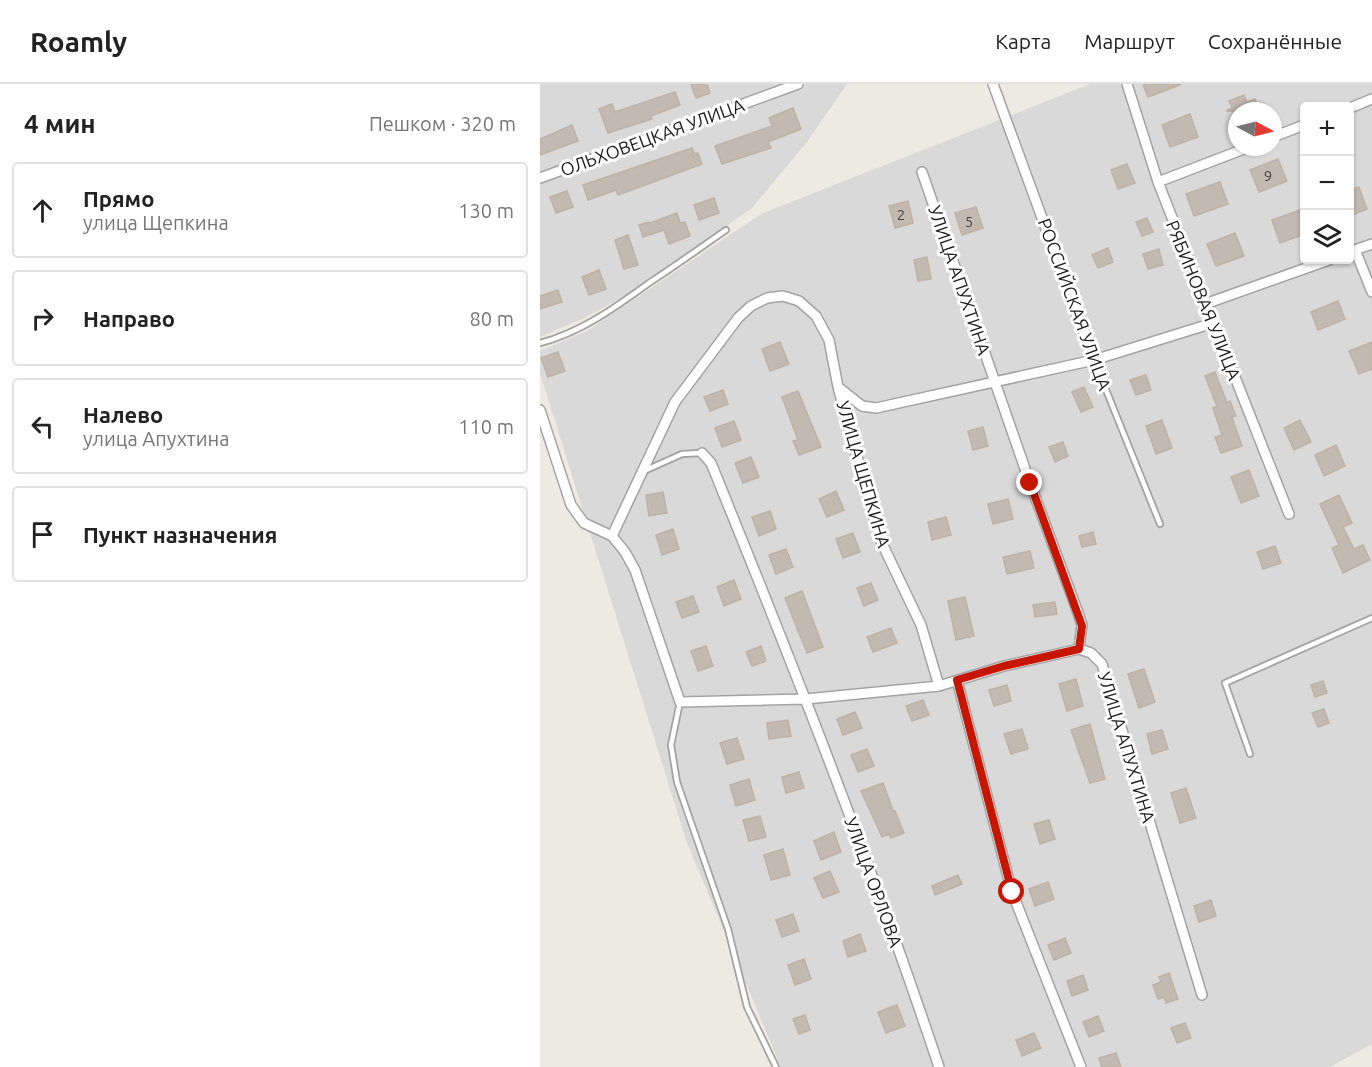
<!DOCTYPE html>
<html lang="ru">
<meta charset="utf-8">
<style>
body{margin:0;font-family:Ubuntu,sans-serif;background:#f6f6f6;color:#222}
.controls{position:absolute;right:18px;top:18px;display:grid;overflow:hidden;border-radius:6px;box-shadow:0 2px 4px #0004}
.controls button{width:54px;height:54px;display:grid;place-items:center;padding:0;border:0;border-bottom:2px solid #e0e0e0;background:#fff;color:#222;font:30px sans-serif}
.compass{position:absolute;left:688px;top:18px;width:54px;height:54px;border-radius:50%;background:#fff;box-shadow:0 2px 4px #0004;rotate:97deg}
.stop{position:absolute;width:18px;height:18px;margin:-14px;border:4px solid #c61601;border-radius:50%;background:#fff}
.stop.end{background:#c61601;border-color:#fff;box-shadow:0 2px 6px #0008}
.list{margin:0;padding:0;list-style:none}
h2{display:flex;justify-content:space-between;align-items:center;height:78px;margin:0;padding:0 24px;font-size:26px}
h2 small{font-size:20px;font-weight:400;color:#767676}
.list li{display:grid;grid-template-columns:39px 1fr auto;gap:18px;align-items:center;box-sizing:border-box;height:96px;margin:0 12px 12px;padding:0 12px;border:2px solid #e0e0e0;border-radius:6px}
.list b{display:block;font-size:22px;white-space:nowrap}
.list p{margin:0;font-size:20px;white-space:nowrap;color:#767676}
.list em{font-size:20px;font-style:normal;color:#767676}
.icon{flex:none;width:33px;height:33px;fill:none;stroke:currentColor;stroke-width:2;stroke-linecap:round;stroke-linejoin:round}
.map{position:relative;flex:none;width:832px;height:983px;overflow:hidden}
header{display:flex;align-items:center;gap:36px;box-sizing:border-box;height:84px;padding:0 30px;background:#fff;border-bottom:2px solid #e0e0e0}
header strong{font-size:28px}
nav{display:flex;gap:33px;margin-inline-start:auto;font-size:21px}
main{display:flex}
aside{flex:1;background:#fff}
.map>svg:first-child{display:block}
.residential{fill:#dad9d9;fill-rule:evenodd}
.building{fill:#c2bab1;stroke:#bfb2a4;stroke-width:1.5}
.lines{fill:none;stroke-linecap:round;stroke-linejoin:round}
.service-casing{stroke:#a3a3a3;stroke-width:8}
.minor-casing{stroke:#a3a3a3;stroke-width:12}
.service{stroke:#fff;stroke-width:4.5}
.minor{stroke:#fff;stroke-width:9}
.route{stroke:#c61601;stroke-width:8}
.labels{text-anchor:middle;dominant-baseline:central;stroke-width:6;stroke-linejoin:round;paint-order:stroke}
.number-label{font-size:15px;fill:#464441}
.street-label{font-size:18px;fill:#1c1c1c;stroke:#fff}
</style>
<header>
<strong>Roamly</strong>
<nav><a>Карта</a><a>Маршрут</a><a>Сохранённые</a></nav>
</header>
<main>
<aside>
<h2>4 мин<small>Пешком · 320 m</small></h2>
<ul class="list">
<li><svg class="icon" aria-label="ahead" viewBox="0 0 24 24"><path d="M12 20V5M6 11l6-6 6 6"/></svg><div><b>Прямо</b><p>улица Щепкина</p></div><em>130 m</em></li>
<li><svg class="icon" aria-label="right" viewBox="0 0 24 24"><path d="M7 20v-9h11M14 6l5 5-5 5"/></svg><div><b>Направо</b></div><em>80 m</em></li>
<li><svg class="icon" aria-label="left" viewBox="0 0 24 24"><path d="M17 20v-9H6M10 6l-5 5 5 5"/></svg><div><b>Налево</b><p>улица Апухтина</p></div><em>110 m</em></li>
<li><svg class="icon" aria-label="arrive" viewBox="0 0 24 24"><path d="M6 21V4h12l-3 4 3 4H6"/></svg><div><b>Пункт назначения</b></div></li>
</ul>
</aside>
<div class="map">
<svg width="832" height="983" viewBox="0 0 832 983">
<rect width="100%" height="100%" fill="#edeae1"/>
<path class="residential" d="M 0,0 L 307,0 L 267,58 L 212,124 L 87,211 L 42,235 L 0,253 Z
M 550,0 L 832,0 L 832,960 L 790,983 L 241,983 L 147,759 L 0,289 L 0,267 L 47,247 L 221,130 ZM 764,22 L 810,22 L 810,176 L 764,176 ZM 697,27 L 733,27 L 733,63 L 697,63 Z"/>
<path class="building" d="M 151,0 L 167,0 L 170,9 L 156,14 Z
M 603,0 L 640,0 L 640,1 L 608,13 Z
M 135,8 L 140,21 L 111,32 L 112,35 L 68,49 L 59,25 L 72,20 L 75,28 Z
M 704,11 L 707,18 L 715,15 L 720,27 L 686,27 L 692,24 L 689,17 Z
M 253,24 L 261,45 L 228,58 L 231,64 L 182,80 L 175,62 L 232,42 L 229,34 Z
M 650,30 L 658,53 L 630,63 L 622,41 Z
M 32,41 L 38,57 L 0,71 L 0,55 Z
M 152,64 L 155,70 L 158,69 L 162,80 L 78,111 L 76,106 L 48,116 L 43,101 Z
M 738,75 L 747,97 L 719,108 L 710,86 Z
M 587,80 L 595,99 L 578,105 L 571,86 Z
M 680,98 L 688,120 L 654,132 L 646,110 Z
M 819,103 L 827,125 L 810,132 L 810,106 Z
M 27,107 L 33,123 L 16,129 L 10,113 Z
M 174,114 L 179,129 L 159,136 L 154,121 Z
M 368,117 L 373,139 L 355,144 L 349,122 Z
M 436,123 L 443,144 L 422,151 L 415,129 Z
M 760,126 L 765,138 L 765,150 L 740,159 L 732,136 Z
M 137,129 L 140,139 L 145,138 L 150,152 L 129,160 L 124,146 L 103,153 L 99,141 L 109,138 L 110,139 Z
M 607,134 L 613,148 L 602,152 L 596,138 Z
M 695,149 L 704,172 L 676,182 L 667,160 Z
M 88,151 L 98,181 L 84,185 L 75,156 Z
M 568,164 L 573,178 L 558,184 L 552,171 Z
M 619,165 L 623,181 L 608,185 L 603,170 Z
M 387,173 L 391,195 L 378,197 L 374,176 Z
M 59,186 L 66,205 L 49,211 L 42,193 Z
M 18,206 L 22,218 L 0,225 L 0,212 Z
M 798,217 L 805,235 L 778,246 L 771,228 Z
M 240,258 L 249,280 L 230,287 L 222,265 Z
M 832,258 L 832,285 L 819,290 L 809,267 Z
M 18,268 L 25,287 L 8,293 L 1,274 Z
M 675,288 L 687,319 L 690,317 L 696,332 L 692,333 L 702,362 L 681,369 L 675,353 L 682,351 L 673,324 L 677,322 L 665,292 Z
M 606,291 L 611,306 L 596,311 L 590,296 Z
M 544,303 L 553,323 L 541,328 L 532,308 Z
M 183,306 L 188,320 L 170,327 L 164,313 Z
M 258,307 L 281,363 L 259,371 L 253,357 L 258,356 L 242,313 Z
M 622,336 L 632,364 L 616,370 L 606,342 Z
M 760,336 L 771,358 L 754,366 L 744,344 Z
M 194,337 L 201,356 L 182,363 L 175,344 Z
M 443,343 L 448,362 L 433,366 L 428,347 Z
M 523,358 L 528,372 L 515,378 L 509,363 Z
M 796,361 L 805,382 L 784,392 L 775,371 Z
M 211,373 L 219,393 L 203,399 L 195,379 Z
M 709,386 L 719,412 L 701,419 L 691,393 Z
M 296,407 L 304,426 L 287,433 L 279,415 Z
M 123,408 L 127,429 L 109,432 L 106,411 Z
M 799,411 L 812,439 L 803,443 L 814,465 L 823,461 L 830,476 L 803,489 L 792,464 L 799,461 L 780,420 Z
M 468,415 L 473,435 L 453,440 L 448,420 Z
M 230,427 L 236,445 L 219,452 L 212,433 Z
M 406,433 L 411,451 L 392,456 L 388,438 Z
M 133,445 L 139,465 L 122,471 L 116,451 Z
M 553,448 L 556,460 L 542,463 L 539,452 Z
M 313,449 L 320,468 L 303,474 L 296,455 Z
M 735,462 L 741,479 L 723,485 L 717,468 Z
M 246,465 L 253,483 L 236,490 L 229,471 Z
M 490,467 L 494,484 L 467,490 L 463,473 Z
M 194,496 L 201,515 L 184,522 L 177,503 Z
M 331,499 L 338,516 L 324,522 L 317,504 Z
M 262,507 L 283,563 L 267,569 L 245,514 Z
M 153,512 L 159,528 L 142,534 L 136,518 Z
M 425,513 L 434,552 L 416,556 L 408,517 Z
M 515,518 L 517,530 L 495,533 L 493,521 Z
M 351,544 L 357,559 L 333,568 L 327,553 Z
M 166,562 L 173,582 L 158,587 L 151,567 Z
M 221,562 L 226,577 L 212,582 L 206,568 Z
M 604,585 L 615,618 L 599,624 L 588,590 Z
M 536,595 L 543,622 L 527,627 L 519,600 Z
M 783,597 L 787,609 L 775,613 L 771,601 Z
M 467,601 L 471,617 L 454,622 L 449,606 Z
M 383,616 L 389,631 L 372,637 L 366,622 Z
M 784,625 L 789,639 L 778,643 L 772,629 Z
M 315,628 L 322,644 L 303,651 L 297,635 Z
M 248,636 L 251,652 L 229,655 L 227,639 Z
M 550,640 L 565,695 L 550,699 L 531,646 Z
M 482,645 L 488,665 L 471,670 L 464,650 Z
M 622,646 L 628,665 L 612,670 L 607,650 Z
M 197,654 L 204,675 L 187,680 L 180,659 Z
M 327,665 L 334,682 L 318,688 L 311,671 Z
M 259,688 L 264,704 L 246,709 L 242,693 Z
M 209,695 L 215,716 L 196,722 L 190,701 Z
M 343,699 L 353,727 L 355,727 L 364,749 L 351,754 L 349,750 L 342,753 L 321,707 Z
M 646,704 L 656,734 L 640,739 L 631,709 Z
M 220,732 L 226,753 L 209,757 L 203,736 Z
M 509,736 L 515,755 L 500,760 L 494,740 Z
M 294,748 L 301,768 L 281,776 L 274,757 Z
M 243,765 L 250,791 L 231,796 L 224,771 Z
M 290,787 L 299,808 L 283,814 L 274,794 Z
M 418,791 L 422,800 L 395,811 L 392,802 Z
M 508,798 L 514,815 L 495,822 L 489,805 Z
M 671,816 L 676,832 L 659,838 L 654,822 Z
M 253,830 L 259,847 L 242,853 L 236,836 Z
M 320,850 L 326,867 L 308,873 L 303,857 Z
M 525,854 L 531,869 L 514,876 L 508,861 Z
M 264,875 L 271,895 L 255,901 L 248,881 Z
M 629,889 L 638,915 L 626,919 L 624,913 L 618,915 L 613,901 L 621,898 L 619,893 Z
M 543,891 L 548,906 L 532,912 L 527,897 Z
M 357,921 L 365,942 L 346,949 L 338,928 Z
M 265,931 L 270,946 L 259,950 L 253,935 Z
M 558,932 L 564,947 L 549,953 L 543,938 Z
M 645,939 L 651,954 L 637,959 L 631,944 Z
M 494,949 L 501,964 L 482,972 L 476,956 Z
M 576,969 L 581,983 L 562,983 L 559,974 Z"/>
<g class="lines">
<defs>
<path id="service" d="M 0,259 C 40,249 76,223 109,199 C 135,182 160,164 186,146
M 554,276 L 620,440
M 104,387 L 142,370 L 161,369
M 140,618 L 131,661 L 137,698 L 188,845 L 207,923 L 236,983
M 710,670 L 685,599 L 832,534"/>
<path id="minor" d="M 453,0 L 554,276
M 587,0 L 618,98 L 749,430
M 810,24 L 832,15
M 733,53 L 764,41
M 382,88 L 490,399 L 537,526 L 542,541 L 539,565
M 0,94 L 258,0
M 618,98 L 709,63
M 815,166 L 832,208
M 812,167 L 832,160
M 665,220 L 789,176
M 298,303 L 322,322 L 336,324 L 554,276 L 673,239
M 0,326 L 31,421 L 44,439 L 72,452 L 85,468 L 95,486 L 140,618 L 266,615 L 399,602 L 464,582 L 539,565
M 162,369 L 171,379 C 252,578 331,779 399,983
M 72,452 L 135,318 L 198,234 L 211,222 L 227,214 L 243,212 L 259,217 L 276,232 L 289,256 L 298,303 L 339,453 L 381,541 L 399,602
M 539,565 L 551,569 L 562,580 L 662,911
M 417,596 L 472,808 L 541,983"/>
</defs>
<use href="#service" class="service-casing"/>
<use href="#minor" class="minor-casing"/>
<use href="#service" class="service"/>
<use href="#minor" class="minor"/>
</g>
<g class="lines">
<path class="route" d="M 472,808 L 417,596 L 464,582 L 539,565 L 542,542 L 490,399"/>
</g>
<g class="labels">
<g class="number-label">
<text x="728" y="91">9</text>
<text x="361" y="130">2</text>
<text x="429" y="137">5</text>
</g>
<g class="street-label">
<text transform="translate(112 53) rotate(-20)">ОЛЬХОВЕЦКАЯ УЛИЦА</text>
<text transform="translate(420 196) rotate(71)">УЛИЦА АПУХТИНА</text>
<text transform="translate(664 216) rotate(68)">РЯБИНОВАЯ УЛИЦА</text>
<text transform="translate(535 220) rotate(70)">РОССИЙСКАЯ УЛИЦА</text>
<text transform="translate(324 390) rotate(74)">УЛИЦА ЩЕПКИНА</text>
<text transform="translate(587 663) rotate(73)">УЛИЦА АПУХТИНА</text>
<text transform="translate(334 798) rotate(70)">УЛИЦА ОРЛОВА</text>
</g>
</g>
</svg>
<div class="controls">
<button>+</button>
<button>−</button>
<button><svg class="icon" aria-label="layers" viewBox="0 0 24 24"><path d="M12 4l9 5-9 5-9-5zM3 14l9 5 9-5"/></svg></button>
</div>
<svg class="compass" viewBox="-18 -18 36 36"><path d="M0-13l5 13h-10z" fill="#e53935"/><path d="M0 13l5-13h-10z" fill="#767676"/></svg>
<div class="stop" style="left:472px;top:808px"></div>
<div class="stop end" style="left:490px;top:399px"></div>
</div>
</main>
